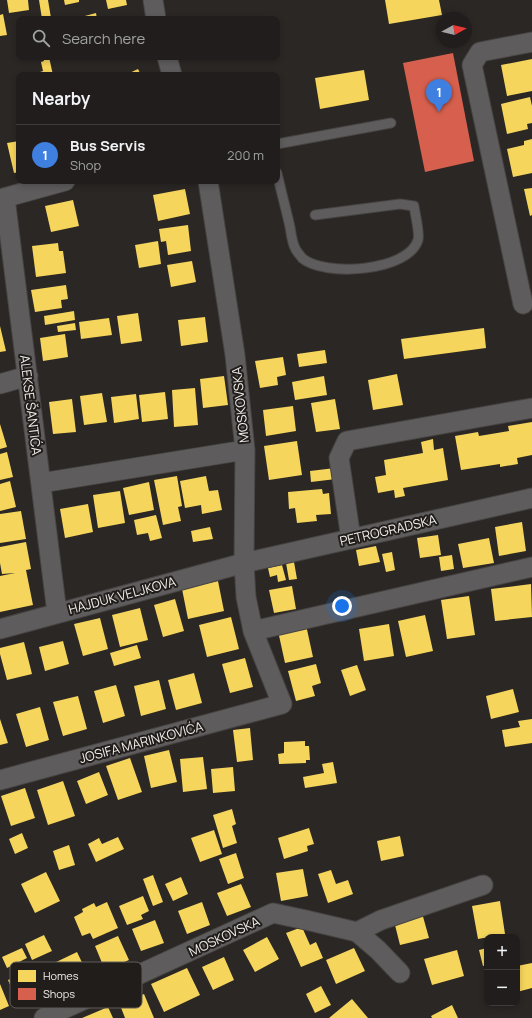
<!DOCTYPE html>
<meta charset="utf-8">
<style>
body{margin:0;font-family:Manrope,sans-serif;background:#282625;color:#f1f3f6}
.controls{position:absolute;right:12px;bottom:12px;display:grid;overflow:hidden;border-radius:8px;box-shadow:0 2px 6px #0003}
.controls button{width:36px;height:36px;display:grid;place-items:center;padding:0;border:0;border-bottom:1px solid #3d3b3b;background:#201d1c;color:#f1f3f6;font:20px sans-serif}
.compass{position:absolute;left:436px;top:12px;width:36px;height:36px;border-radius:50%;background:#201d1c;box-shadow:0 2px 6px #0003;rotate:82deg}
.you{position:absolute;left:342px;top:606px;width:14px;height:14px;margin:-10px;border:3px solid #fff;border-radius:50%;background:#1a73e8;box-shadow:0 0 0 6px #1a73e833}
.badge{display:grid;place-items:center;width:26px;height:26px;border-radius:50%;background:#aba8a6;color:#fff;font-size:13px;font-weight:700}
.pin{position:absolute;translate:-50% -33px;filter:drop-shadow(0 1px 2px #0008)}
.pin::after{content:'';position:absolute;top:21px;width:14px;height:12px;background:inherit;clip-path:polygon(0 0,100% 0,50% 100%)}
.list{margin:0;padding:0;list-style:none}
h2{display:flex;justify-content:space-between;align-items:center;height:52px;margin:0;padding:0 16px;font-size:17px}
h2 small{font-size:13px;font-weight:400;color:#a2a2a3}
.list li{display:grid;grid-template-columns:26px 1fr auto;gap:12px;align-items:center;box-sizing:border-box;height:60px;padding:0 16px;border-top:1px solid #3d3b3b}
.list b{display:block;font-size:15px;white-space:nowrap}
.list p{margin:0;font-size:13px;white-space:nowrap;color:#a2a2a3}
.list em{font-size:13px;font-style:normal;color:#a2a2a3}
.icon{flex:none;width:22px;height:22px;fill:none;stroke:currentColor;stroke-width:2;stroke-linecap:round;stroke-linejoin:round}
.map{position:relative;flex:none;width:532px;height:1018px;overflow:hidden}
.search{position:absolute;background:#201d1c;box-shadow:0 2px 6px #0003;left:16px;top:16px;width:264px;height:44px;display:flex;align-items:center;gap:10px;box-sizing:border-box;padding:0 14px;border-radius:8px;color:#a2a2a3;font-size:15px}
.panel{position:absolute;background:#201d1c;box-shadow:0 2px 6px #0003;left:16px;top:72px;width:264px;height:112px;border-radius:8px}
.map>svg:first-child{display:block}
.homes{fill:#f6d55c}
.shops{fill:#d6604d}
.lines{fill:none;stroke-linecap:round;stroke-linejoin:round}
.service-casing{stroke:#474443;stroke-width:11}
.minor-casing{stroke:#474443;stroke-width:21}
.service{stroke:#5e5c5c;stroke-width:9}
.minor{stroke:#5e5c5c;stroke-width:19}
.labels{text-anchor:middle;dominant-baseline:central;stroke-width:4;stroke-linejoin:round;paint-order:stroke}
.street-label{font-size:13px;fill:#f1eeec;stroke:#211d1b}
.key{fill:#211d1b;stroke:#5f5c5a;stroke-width:1}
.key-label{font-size:11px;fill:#f1eeec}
</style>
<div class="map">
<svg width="532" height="1018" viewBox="0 0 532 1018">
<rect width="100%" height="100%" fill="#2a2725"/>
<path class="homes" d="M 7,0 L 28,0 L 29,10 L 9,13 Z
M 39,0 L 48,0 L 51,18 L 42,19 Z
M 64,0 L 79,0 L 79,2 L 65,5 Z
M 106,0 L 126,0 L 127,5 L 108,9 Z
M 385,0 L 439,0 L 442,15 L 389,24 Z
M 96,13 L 97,19 L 81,19 L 81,17 Z
M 3,14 L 7,35 L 0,36 L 0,15 Z
M 43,57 L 49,57 L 53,75 L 41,75 L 40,72 L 43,71 L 41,62 L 44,61 Z
M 532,59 L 532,91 L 507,96 L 501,65 Z
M 138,69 L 141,75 L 125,75 Z
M 364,70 L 369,100 L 320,109 L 315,78 Z
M 530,97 L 532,106 L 532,123 L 527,124 L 528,129 L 507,134 L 501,104 Z
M 532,139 L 532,173 L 513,177 L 507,149 L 524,145 L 524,141 Z
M 19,141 L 19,172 L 14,173 L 7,143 Z
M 532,188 L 532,215 L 530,216 L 524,189 Z
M 185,189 L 190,214 L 158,221 L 153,195 Z
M 73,200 L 79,226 L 51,232 L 45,206 Z
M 188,225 L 191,251 L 168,255 L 166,241 L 161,242 L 159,229 Z
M 158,241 L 161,264 L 139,268 L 135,245 Z
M 58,243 L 59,251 L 63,251 L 66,273 L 36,277 L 32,246 Z
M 192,261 L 196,282 L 171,287 L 167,265 Z
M 66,285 L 68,299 L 61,300 L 62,308 L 35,312 L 31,290 Z
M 74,311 L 75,320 L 45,325 L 44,316 Z
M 138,313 L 142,341 L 121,344 L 117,316 Z
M 205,317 L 208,342 L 181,346 L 178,320 Z
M 109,318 L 112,335 L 81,339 L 79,322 Z
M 75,323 L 76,330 L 58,332 L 57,326 Z
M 0,326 L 6,351 L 0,352 Z
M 484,328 L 486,348 L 404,359 L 401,339 Z
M 65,334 L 68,357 L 43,361 L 40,338 Z
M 325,350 L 327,363 L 299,367 L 297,354 Z
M 283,357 L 286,375 L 277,377 L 278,385 L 260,388 L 255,361 Z
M 397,374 L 403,405 L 373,410 L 368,380 Z
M 224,376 L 228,405 L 203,408 L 200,379 Z
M 324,376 L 327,395 L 295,400 L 292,382 Z
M 195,388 L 198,425 L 174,427 L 172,390 Z
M 165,392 L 168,419 L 142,422 L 139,395 Z
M 102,393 L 107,422 L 84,425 L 80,396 Z
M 136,394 L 139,419 L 114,423 L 111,397 Z
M 72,399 L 76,432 L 53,434 L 49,402 Z
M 335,399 L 340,429 L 316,432 L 311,403 Z
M 293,406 L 296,431 L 266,436 L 263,410 Z
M 532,422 L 532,455 L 517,458 L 518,464 L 500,467 L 500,464 L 461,470 L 455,436 L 478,432 L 479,436 L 509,431 L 508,426 Z
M 0,424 L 7,447 L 0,449 Z
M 433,439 L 434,450 L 443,448 L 448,480 L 403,488 L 405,496 L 395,498 L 394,490 L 378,493 L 375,477 L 386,475 L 384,460 L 423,453 L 421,442 Z
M 297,441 L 302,475 L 269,480 L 264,446 Z
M 7,452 L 13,477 L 0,480 L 0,454 Z
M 335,468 L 336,479 L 311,482 L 310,471 Z
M 177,476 L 182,506 L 178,507 L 181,521 L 163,525 L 154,480 Z
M 206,476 L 209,491 L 218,490 L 222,510 L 202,514 L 201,505 L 185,508 L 180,481 Z
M 10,481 L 16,507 L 0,511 L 0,484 Z
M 149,482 L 154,510 L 129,515 L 123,488 Z
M 322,489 L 323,494 L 329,493 L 331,514 L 316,515 L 317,521 L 297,523 L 295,508 L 289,509 L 288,492 Z
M 120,491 L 125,523 L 98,528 L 93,495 Z
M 88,504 L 93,532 L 65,538 L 60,509 Z
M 21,511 L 26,539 L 0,543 L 0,514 Z
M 156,515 L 162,538 L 150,541 L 148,533 L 137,535 L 134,520 Z
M 522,522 L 526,551 L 499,556 L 495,527 Z
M 210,527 L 213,539 L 193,542 L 191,531 Z
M 438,535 L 441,555 L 420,558 L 417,538 Z
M 489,538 L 494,563 L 463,568 L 458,544 Z
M 26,542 L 31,569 L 26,570 L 33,605 L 0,612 L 0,576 L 15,573 L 2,574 L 0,563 L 0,547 Z
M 376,546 L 380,562 L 359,566 L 356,550 Z
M 392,552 L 395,570 L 386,572 L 382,554 Z
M 452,555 L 454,569 L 441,571 L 439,557 Z
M 294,562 L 297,579 L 289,580 L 286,563 Z
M 282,565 L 286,580 L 278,582 L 277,575 L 270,577 L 268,568 Z
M 218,581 L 224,611 L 188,619 L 182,589 Z
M 531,584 L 532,617 L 495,621 L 491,589 Z
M 292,586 L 296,609 L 274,613 L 269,590 Z
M 469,596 L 475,635 L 447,639 L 441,600 Z
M 175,599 L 184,631 L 163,637 L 154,605 Z
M 140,608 L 148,640 L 120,647 L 112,615 Z
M 425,615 L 433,651 L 406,657 L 398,621 Z
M 231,617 L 239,649 L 207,657 L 199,625 Z
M 100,618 L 108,649 L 83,656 L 74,624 Z
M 389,624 L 394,656 L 364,661 L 359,629 Z
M 306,625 L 313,657 L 285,663 L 278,631 Z
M 63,641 L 69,664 L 45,671 L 39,647 Z
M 24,642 L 32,674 L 7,680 L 0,654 L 0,648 Z
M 137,645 L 141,658 L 114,666 L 110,653 Z
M 245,658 L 253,687 L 230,693 L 222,664 Z
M 316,664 L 321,683 L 312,686 L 315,696 L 296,701 L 288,671 Z
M 357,665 L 366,690 L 350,696 L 341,670 Z
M 194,673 L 202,703 L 176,710 L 168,680 Z
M 159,680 L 166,709 L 141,716 L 134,686 Z
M 116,685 L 125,716 L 103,723 L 94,691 Z
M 513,689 L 519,712 L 491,719 L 486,696 Z
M 78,696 L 87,729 L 63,736 L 53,702 Z
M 40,707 L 49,740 L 26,747 L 16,714 Z
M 0,719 L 8,743 L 0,745 Z
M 532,719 L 532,743 L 505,747 L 502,730 L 520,727 L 518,721 Z
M 250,728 L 253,760 L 237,762 L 233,730 Z
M 305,741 L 305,746 L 309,746 L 310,760 L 306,760 L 306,763 L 279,764 L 278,754 L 284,753 L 284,742 Z
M 169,750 L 177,782 L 151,788 L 144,756 Z
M 203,757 L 207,789 L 183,792 L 180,759 Z
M 130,758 L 142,792 L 118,800 L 106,766 Z
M 333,762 L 337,783 L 305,788 L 303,777 L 324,773 L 322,764 Z
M 233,767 L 235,791 L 213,793 L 211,769 Z
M 99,772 L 108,795 L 86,804 L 77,781 Z
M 63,781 L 75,816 L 48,825 L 37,790 Z
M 25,788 L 35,818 L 11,826 L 1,796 Z
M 232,809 L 236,824 L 232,826 L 237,843 L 223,848 L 213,815 Z
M 309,828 L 314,844 L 307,846 L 308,851 L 284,859 L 278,838 Z
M 214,830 L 222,854 L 200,862 L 191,838 Z
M 22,833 L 28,848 L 15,854 L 9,839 Z
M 400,836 L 404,856 L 381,861 L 377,841 Z
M 118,837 L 124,849 L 96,862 L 88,844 L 99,838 L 102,844 Z
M 69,845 L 75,865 L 59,870 L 53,851 Z
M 236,853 L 244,878 L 228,884 L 219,859 Z
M 303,869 L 308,896 L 281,901 L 276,873 Z
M 331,870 L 336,884 L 348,880 L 353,894 L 328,903 L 318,874 Z
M 46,872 L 60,901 L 35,913 L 21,884 Z
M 153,875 L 163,902 L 153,906 L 143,879 Z
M 181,877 L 188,894 L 173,901 L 165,884 Z
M 241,884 L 251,907 L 227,916 L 217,893 Z
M 143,896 L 149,911 L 141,915 L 143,919 L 127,925 L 119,906 Z
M 500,901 L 505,934 L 478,939 L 472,906 Z
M 107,902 L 118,928 L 93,939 L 90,933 L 82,936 L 74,917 L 83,912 L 82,909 L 94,903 L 96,907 Z
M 202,902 L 210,925 L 187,934 L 178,911 Z
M 422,913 L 429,938 L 400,945 L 394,921 Z
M 155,920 L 164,943 L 141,951 L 132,929 Z
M 302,927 L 310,945 L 316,942 L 323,958 L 301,967 L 286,933 Z
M 44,935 L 52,951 L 32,960 L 25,944 Z
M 118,936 L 129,960 L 105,970 L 95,946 Z
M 267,937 L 279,959 L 255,972 L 243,950 Z
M 22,948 L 27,958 L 7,968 L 2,957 Z
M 354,948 L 365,971 L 336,984 L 326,960 Z
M 487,948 L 487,965 L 483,966 L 479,950 Z
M 457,950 L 464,976 L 432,985 L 424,959 Z
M 77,952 L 88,975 L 63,987 L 52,964 Z
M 224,957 L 234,980 L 213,990 L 202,967 Z
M 532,963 L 532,988 L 517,992 L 517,966 Z
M 187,968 L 200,995 L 164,1012 L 151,984 Z
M 30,971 L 40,995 L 18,1004 L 8,980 Z
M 0,984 L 9,1006 L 0,1010 Z
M 321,986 L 331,1005 L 315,1013 L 306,994 Z
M 144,994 L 154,1018 L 125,1018 L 120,1005 Z
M 352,999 L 368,1018 L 329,1018 Z
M 452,1005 L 458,1018 L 432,1018 L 431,1016 Z
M 108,1007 L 113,1018 L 82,1018 Z"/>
<path class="shops" d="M 453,53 L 474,161 L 425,172 L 403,63 Z"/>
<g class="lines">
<defs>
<path id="service" d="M 277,144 L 391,123
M 277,173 C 281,191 286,209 290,227 C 291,233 292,242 295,248 C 296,251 300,255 302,258 C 324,277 408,272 418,240 C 420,233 415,214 414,206 L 400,204 L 315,215"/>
<path id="minor" d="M 153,0 L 156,19
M 167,57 L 172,75
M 5,198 L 57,613
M 0,199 L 65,181
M 523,304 L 472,65 L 480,52 L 532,42
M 0,384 L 28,376
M 41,483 L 245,450
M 351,539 L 339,458 L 347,441 L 532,408
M 0,629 L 244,563 L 532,498
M 253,631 L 532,567
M 0,780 L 282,704 L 253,631 L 246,597 L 244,563 L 245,450 L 235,355 L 208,181
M 357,932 L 381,920 L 483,885
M 44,1018 L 273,913 L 306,920 L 357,932 L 378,950 L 400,973"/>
</defs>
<use href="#service" class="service-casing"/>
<use href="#minor" class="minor-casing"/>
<use href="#service" class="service"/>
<use href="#minor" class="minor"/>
</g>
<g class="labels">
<g class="street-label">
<text transform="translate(31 405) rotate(83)">ALEKSE ŠANTIĆA</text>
<text transform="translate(240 405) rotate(-96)">MOSKOVSKA</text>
<text transform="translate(388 530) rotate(-13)">PETROGRADSKA</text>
<text transform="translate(122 595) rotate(-15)">HAJDUK VELJKOVA</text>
<text transform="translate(141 742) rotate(-15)">JOSIFA MARINKOVIĆA</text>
<text transform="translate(224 936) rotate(-25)">MOSKOVSKA</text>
</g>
</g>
<rect x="10" y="962" width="132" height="46" rx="6" class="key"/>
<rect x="18" y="970" width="18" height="12" fill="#f6d55c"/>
<rect x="18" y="988" width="18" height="12" fill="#d6604d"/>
<g class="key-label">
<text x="43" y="980">Homes</text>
<text x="43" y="998">Shops</text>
</g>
</svg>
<div class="controls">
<button>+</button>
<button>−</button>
</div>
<svg class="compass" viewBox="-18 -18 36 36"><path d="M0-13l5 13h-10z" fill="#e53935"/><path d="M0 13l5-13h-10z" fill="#a2a2a3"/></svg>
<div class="you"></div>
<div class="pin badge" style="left:439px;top:112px;background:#3f7fe0">1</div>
<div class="search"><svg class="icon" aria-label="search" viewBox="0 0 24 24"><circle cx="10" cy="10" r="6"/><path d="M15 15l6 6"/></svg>Search here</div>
<section class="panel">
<h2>Nearby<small></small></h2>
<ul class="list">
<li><span class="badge" style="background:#3f7fe0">1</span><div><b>Bus Servis</b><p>Shop</p></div><em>200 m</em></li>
</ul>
</section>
</div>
